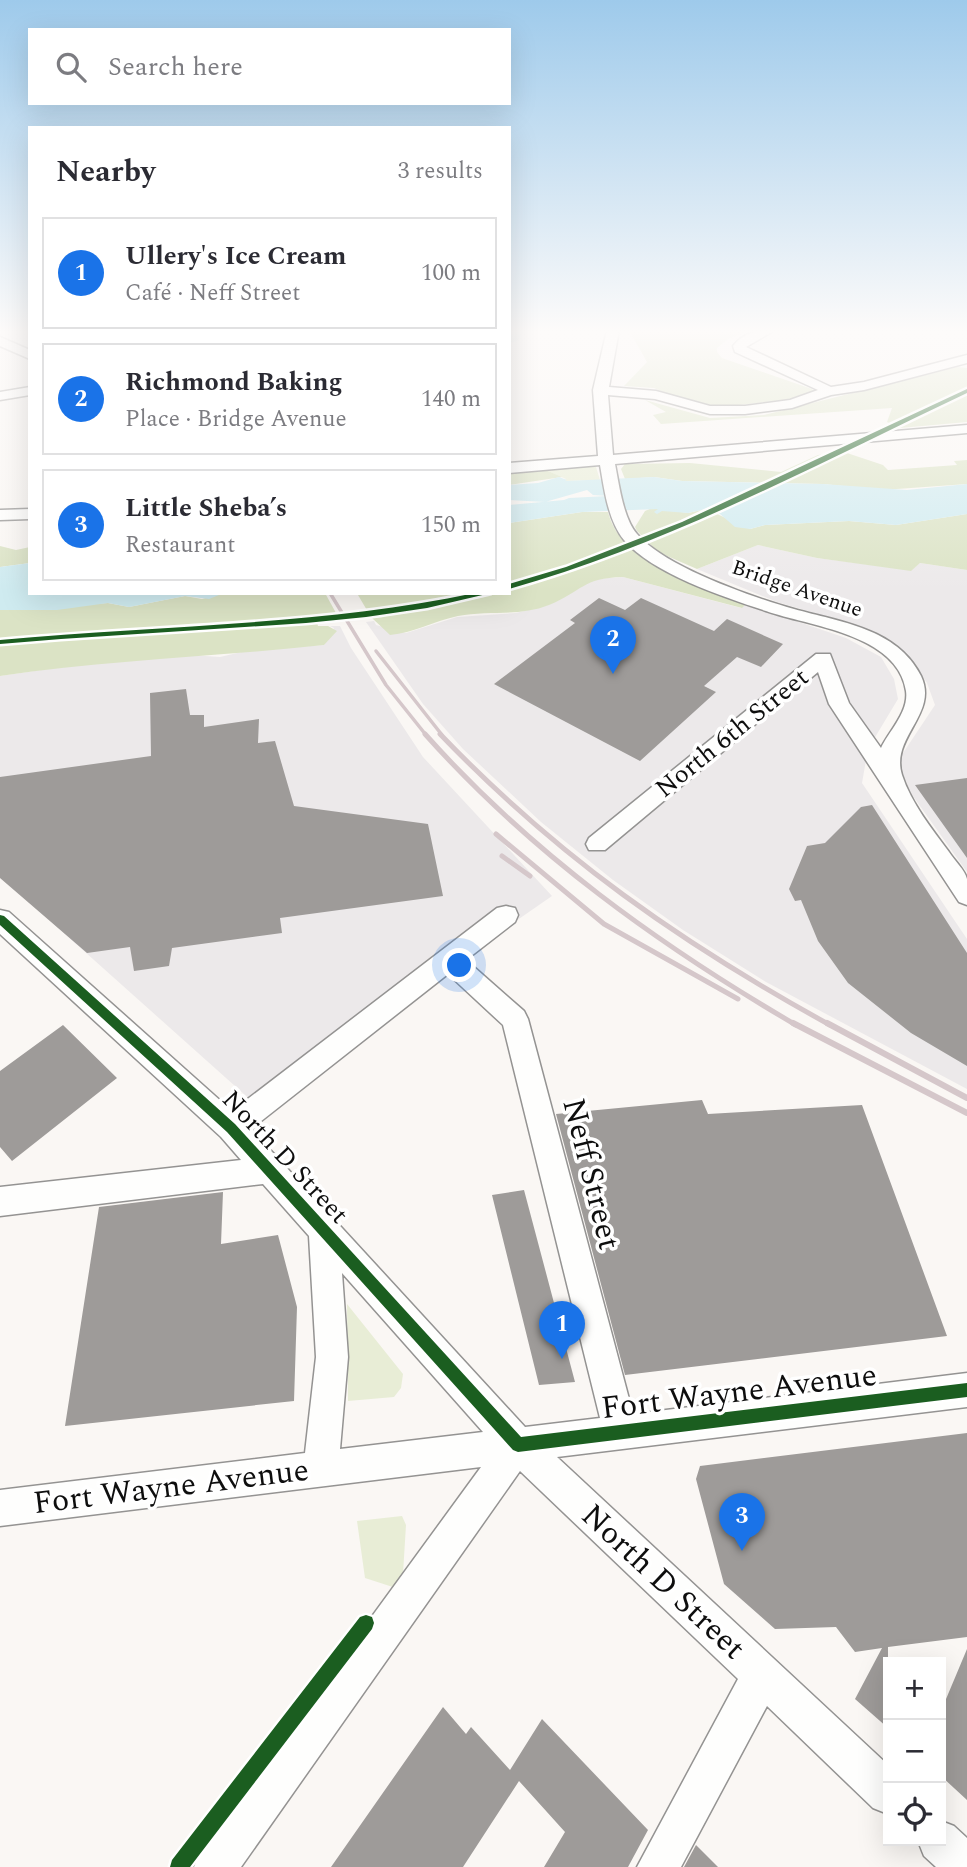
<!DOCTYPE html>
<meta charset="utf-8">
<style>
body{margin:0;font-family:Spectral,serif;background:#f2f2f3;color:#2b2b33}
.controls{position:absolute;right:21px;bottom:21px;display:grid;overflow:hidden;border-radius:0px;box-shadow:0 7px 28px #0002}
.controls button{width:63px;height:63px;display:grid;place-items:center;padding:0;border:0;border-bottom:2px solid #e1e1e2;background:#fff;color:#2b2b33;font:35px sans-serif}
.you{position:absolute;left:460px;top:966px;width:24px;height:24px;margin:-18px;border:5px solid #fff;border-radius:50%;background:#1a73e8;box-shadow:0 0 0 10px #1a73e833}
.badge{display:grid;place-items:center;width:46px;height:46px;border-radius:50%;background:#1a73e8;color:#fff;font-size:23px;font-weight:700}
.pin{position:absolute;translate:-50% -58px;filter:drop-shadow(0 2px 4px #0008)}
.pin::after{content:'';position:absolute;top:37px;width:24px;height:21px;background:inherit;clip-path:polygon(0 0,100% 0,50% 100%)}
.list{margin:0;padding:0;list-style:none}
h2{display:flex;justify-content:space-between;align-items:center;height:91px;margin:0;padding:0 28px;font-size:30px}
h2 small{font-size:23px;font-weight:400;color:#7c7c81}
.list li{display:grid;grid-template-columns:46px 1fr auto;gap:21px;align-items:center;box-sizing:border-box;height:112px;margin:0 14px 14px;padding:0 14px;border:2px solid #e1e1e2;border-radius:0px}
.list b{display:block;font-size:26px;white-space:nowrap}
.list p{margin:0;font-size:23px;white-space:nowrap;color:#7c7c81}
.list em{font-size:23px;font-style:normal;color:#7c7c81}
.icon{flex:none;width:38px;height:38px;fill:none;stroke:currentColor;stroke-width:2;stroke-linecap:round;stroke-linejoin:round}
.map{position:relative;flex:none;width:967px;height:1867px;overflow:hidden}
.search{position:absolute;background:#fff;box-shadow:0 7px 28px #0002;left:28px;top:28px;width:483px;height:77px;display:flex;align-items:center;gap:18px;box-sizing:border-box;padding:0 24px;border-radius:0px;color:#7c7c81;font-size:26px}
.panel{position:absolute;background:#fff;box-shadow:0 7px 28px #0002;left:28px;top:126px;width:483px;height:469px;border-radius:0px}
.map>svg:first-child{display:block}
.industrial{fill:#ece9ea}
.green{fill:#e8edd6}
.forest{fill:#dbe3c5}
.water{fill:#cfebf0}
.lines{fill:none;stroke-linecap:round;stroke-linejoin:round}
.river{fill:#cfebf0;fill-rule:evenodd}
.building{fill:#9e9b99}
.minor-casing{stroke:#949392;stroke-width:3}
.minor{fill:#fefefd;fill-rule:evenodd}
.rail-far2{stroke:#d5c7ca;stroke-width:3.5}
.rail-far1{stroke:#d5c7ca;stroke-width:5}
.rail{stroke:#d5c7ca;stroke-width:6}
.cycleway-casing{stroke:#fff;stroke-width:5}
.cycleway{fill:#1b5e20;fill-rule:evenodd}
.labels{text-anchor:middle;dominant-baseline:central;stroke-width:7;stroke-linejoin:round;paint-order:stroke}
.far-street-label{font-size:21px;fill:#0e0e0e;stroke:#fff}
.street-label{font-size:26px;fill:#0e0e0e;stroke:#fff}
.near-street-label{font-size:32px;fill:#0e0e0e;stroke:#fff}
</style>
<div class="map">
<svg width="967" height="1867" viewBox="0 0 967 1867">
<rect width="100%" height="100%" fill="#faf7f4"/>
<path class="industrial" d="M 758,545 L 817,558 L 911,570 L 920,563 L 967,570 L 967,872 L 905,785 L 895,765 L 935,705 L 927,683 L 912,661 L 887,639 L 856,625 L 777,602 L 697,569 Z
M 623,577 L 741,608 L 746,604 L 846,638 L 881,657 L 894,679 L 898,699 L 868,749 L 862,783 L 967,939 L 967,1089 L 766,982 L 683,930 L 613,880 L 541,822 L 463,749 L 423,704 L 366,622 L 374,621 L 376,625 L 406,633 L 457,617 L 516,613 L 548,605 L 593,579 Z
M 330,626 L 340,626 L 351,648 L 423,757 L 552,896 L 254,1103 L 0,876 L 0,676 L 82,664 L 191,655 L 220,657 L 250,650 L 324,645 L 334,628 Z"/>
<path class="green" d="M 592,465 L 596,467 L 600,480 L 564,481 L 566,479 L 546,470 Z
M 347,1304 L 403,1374 L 401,1388 L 394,1397 L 348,1401 Z
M 402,1516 L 406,1525 L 402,1590 L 365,1578 L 357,1521 Z"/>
<path class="forest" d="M 629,330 L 751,330 L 728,339 L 717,348 L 717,352 L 722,358 L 812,389 L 814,392 L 786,400 L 721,407 L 677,398 L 654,388 L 624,386 L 647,362 Z
M 957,367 L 967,368 L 967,422 L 900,428 L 887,422 L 892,408 L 661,424 L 653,415 L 666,412 L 645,400 L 710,418 L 764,415 Z
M 844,452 L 883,465 L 888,470 L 957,465 L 954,461 L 967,460 L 967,484 L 883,490 L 823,484 L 682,481 L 654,477 L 625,479 L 621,469 L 625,464 L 690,463 L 781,472 L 818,455 Z
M 546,470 L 562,477 L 509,485 L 509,473 Z
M 652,508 L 688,513 L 706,509 L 750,529 L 765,525 L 849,521 L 896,525 L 967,514 L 967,570 L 920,563 L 911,571 L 817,558 L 758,545 L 697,569 L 658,552 L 637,531 L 635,527 L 645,511 Z
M 582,512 L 608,512 C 621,565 701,585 746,604 L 742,608 L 623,577 C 582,578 583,591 549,605 C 519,617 488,610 458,616 C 434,621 413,633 390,635 L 372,618 L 384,617 L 382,610 L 368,612 L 358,595 L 347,593 L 509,593 L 509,523 Z
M 0,546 L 16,550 L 30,547 L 30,563 L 0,567 Z
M 224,593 L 325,593 L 336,613 L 316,619 L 318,626 L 328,626 L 337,631 L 324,645 C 216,657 108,660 0,676 L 0,610 L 108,603 L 129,607 L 185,596 L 202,599 Z"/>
<path class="water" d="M 559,477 L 567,480 L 565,481 L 654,477 L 682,481 L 823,484 L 907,490 L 967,484 L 967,514 L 896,525 L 849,521 L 765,525 L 750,529 L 735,527 L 720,514 L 706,509 L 688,513 L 662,511 L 657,514 L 654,512 L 658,509 L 582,512 L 509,523 L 509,505 L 564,500 L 569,498 L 608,496 L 593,495 L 587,490 L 545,502 L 509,500 L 509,485 L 538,483 Z
M 30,563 L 30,593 L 224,593 L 209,599 L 185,596 L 129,607 L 108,603 L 57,610 L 0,610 L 0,567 Z"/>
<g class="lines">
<path class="river" d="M 509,330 L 525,330 L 517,341 L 509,343 Z"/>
</g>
<path class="building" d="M 599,598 L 625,610 L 641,598 L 714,631 L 727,619 L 783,644 L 761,667 L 737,657 L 704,686 L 716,692 L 640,761 L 494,684 L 575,623 L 570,620 Z
M 186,689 L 190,715 L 204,715 L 204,727 L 259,719 L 258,743 L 275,741 L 294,806 L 428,824 L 443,896 L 280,918 L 282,933 L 172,948 L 169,966 L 134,971 L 130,947 L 87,953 L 0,878 L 0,777 L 151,756 L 150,693 Z
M 967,778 L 967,858 L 915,785 Z
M 872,805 L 967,953 L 967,1066 L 911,1033 L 848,983 L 818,941 L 801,900 L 795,901 L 789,889 L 807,846 L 825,843 L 861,807 Z
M 63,1025 L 117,1078 L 12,1161 L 0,1147 L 0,1071 Z
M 702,1100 L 708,1114 L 862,1105 L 947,1336 L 625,1375 L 556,1114 Z
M 524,1190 L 575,1382 L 539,1385 L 492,1195 Z
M 223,1192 L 221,1244 L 278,1235 L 297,1307 L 294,1401 L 65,1426 L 99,1207 Z
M 967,1433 L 967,1637 L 888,1647 L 888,1728 L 855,1699 L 882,1648 L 855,1652 L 836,1627 L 775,1629 L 724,1584 L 696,1479 L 700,1466 Z
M 967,1649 L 967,1800 L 941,1776 L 941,1711 Z
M 443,1707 L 466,1734 L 471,1727 L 510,1770 L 542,1719 L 648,1830 L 628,1867 L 544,1867 L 565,1832 L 519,1781 L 463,1867 L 331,1867 Z
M 696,1845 L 718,1867 L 684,1867 Z"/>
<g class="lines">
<defs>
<path id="minor" d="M 607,330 L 619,330 L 609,387 L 656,391 L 710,406 L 745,406 L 790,400 L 818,390 L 735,352 L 733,346 C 744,332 758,330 775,330 L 746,347 L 831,387 L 864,382 L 967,355 L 967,363 L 864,390 L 831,395 L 792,408 L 745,414 L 710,414 L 655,399 L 608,395 L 613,455 L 967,425 L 967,433 L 615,464 C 619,484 623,518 637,534 C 665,567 752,597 794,609 C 840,622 897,628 921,676 C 939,714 890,737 902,775 C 911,803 932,829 949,852 C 954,860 965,870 967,879 C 967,886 967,897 967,905 L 959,902 L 829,704 L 818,672 L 605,850 L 589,850 L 586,844 L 589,838 L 816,654 L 830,654 L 849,703 L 881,748 C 889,731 909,712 906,691 C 898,634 808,626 766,611 C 724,597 653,574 624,540 C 608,521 604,488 600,465 L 509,473 L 509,463 L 598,456 L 593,390 Z
M 0,337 L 30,350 L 30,359 L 0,346 Z
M 30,387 L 30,395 L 0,400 L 0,392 Z
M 30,509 L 30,519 L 0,520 L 0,510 Z
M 506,906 L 515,908 L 518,915 L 515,922 L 466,960 L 524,1011 L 528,1019 L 633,1414 L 967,1373 L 967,1407 L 557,1457 L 888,1765 L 888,1814 L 873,1808 L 767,1706 L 681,1867 L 637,1867 L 738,1679 L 520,1471 L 241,1867 L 194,1867 L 200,1852 L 481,1467 L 0,1526 L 0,1490 L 305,1453 L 316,1357 L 309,1236 L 263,1184 L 0,1216 L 0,1187 L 241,1160 L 221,1137 L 0,934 L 0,910 L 9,912 L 232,1111 L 497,908 ZM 448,974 L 503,1025 L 600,1418 L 525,1427 L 251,1129 ZM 342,1273 L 483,1432 L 340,1449 L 348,1357 Z
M 941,1821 L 954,1826 L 967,1838 L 967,1867 L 936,1867 L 924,1856 L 918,1841 L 941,1841 Z"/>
</defs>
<use href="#minor" class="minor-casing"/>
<use href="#minor" class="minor"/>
<path class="rail-far2" d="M 330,593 L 386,685 L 426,735
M 376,651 L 442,735"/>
<path class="rail-far1" d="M 425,734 C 531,853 659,945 796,1025
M 440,734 C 558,857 681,943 830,1025
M 496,834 L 604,924 L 738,999
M 502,856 L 530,876"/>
<path class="rail" d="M 793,1023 L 967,1113
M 827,1023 L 967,1098"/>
<defs>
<path id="cycleway" d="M 967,389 L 967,393 C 817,464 669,544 509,589 L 509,584 L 566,567 L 682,522 Z
M 475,593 L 491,593 L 427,608 L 366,617 L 306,623 L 61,639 L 0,644 L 0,640 C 159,625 318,626 475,593 Z
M 0,915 L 4,916 L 235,1124 L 521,1437 L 967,1383 L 967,1397 L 518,1452 L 513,1450 L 227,1132 L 0,925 Z
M 366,1615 L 372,1617 L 374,1623 L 372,1629 L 190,1867 L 170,1867 L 172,1860 L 360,1617 Z"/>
</defs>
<use href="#cycleway" class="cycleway-casing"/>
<use href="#cycleway" class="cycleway"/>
</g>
<linearGradient id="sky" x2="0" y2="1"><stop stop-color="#9ecaeb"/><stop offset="0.56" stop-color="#fdfbfa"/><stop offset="1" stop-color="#fdfbfa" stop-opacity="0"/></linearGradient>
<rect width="967" height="592" fill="url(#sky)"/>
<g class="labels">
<g class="far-street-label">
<text transform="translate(797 589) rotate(19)">Bridge Avenue</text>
</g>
<g class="street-label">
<text transform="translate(732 733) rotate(-39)">North 6th Street</text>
<text transform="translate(285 1157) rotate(47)">North D Street</text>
</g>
<g class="near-street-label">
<text transform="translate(591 1174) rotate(76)">Neff Street</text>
<text transform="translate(739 1392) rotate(-7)">Fort Wayne Avenue</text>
<text transform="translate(171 1487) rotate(-7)">Fort Wayne Avenue</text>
<text transform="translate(663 1582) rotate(43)">North D Street</text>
</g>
</g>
</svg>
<div class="controls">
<button>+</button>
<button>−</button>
<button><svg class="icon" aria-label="locate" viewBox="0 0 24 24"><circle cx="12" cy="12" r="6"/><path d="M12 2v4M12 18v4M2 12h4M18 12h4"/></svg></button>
</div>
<div class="you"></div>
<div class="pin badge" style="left:562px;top:1359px">1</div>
<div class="pin badge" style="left:613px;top:674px">2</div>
<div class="pin badge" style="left:742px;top:1551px">3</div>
<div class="search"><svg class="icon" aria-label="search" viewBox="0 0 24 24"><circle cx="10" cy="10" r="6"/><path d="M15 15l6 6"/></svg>Search here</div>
<section class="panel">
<h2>Nearby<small>3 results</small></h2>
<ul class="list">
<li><span class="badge">1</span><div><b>Ullery's Ice Cream</b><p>Café · Neff Street</p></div><em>100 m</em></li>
<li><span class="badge">2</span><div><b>Richmond Baking</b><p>Place · Bridge Avenue</p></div><em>140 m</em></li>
<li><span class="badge">3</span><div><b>Little Sheba’s</b><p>Restaurant</p></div><em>150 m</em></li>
</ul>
</section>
</div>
